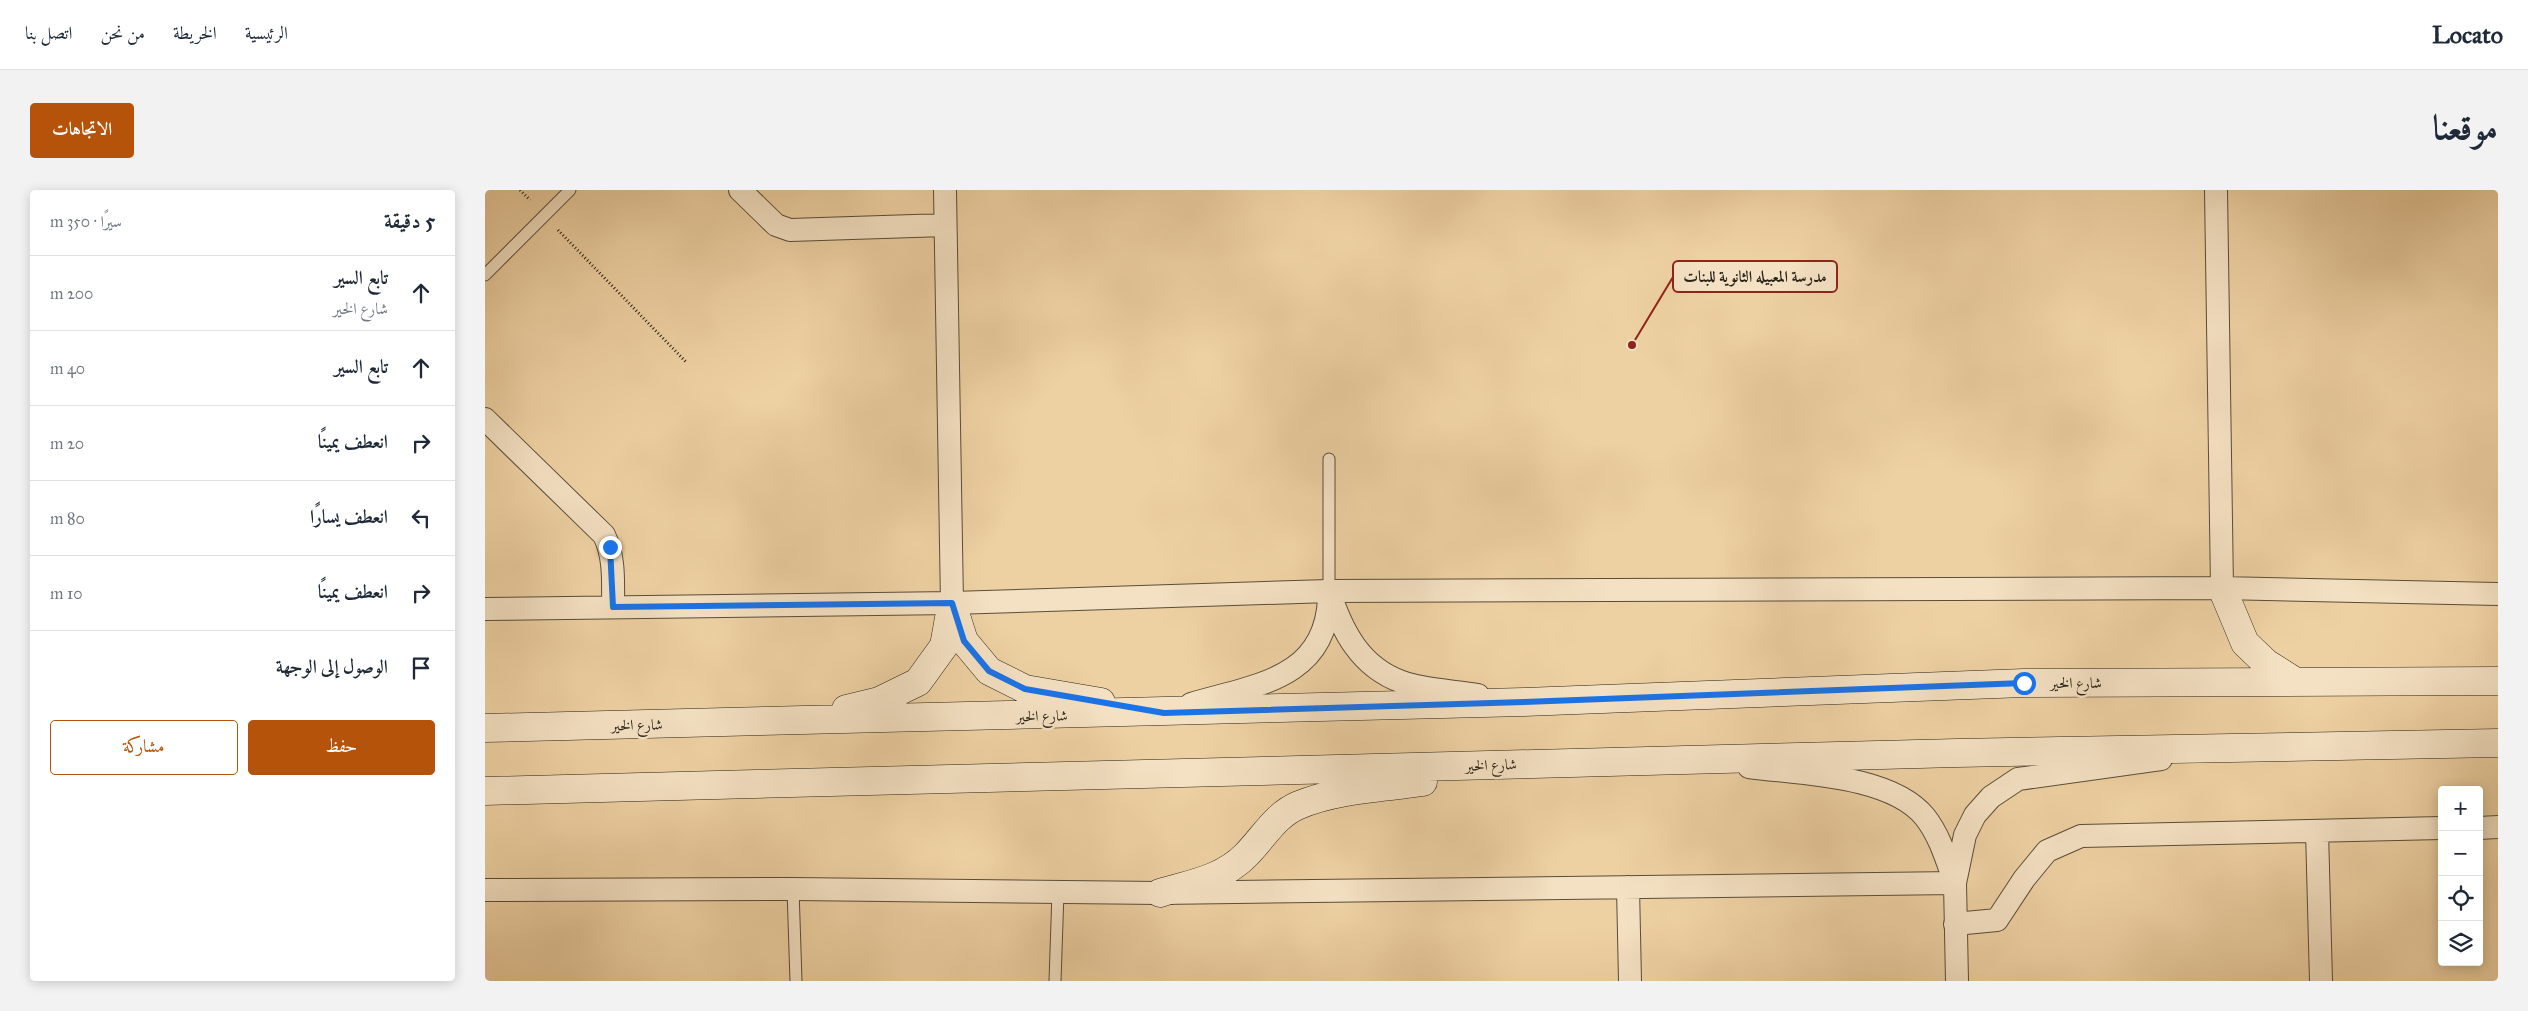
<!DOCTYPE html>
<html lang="ar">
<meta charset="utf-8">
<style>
body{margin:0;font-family:"IM FELL Great Primer",Amiri,serif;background:#f2f2f3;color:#1f2937;direction:rtl}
.controls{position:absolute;right:15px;bottom:15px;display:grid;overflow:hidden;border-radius:5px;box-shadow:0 2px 12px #0003}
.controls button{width:45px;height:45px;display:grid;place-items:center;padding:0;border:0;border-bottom:1px solid #e0e1e3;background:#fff;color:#1f2937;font:25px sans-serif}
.stop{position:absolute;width:15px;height:15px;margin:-11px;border:4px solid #1a73e8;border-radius:50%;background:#fff}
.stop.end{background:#1a73e8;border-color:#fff;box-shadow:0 1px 5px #0008}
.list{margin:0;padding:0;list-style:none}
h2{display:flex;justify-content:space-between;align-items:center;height:65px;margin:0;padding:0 20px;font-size:21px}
h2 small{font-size:16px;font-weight:400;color:#747a83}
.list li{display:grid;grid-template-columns:32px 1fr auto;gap:15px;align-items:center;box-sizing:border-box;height:75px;padding:0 20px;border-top:1px solid #e0e1e3}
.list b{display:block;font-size:19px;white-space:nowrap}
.list p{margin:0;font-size:16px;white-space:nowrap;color:#747a83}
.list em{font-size:16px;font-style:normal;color:#747a83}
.actions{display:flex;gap:10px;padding:15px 20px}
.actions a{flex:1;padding:11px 0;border:1px solid #b45309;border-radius:5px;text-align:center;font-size:18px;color:#b45309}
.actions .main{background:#b45309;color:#fff}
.icon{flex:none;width:28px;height:28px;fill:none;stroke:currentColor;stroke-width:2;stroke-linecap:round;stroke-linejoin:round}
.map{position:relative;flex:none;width:2013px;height:791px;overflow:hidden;direction:ltr;border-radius:5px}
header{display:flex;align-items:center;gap:30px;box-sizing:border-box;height:70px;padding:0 25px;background:#fff;border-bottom:1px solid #e0e1e3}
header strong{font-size:24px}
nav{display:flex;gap:28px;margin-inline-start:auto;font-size:18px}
.intro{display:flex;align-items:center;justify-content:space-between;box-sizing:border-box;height:120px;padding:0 30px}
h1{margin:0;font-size:35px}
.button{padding:12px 22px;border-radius:5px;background:#b45309;color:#fff;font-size:18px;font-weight:700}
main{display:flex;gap:30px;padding:0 30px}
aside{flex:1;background:#fff;border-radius:5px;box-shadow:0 2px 12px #0003}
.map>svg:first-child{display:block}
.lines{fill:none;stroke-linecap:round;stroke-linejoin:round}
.lane-casing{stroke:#5a4d3a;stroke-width:13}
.street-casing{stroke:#5a4d3a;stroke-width:24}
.secondary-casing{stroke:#292117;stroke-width:29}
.path{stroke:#292117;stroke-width:3;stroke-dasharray:1 2.5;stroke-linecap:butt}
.lane{stroke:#f4e1c3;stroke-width:11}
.street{stroke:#f4e1c3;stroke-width:22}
.secondary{stroke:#f4e1c3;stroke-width:28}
.route{stroke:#1a73e8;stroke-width:6}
.labels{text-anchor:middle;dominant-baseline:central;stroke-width:5;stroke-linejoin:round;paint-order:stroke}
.street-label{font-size:15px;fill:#292117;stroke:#f4e1c3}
.leader{fill:none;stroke:#8f2418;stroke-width:2}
.callout-dot{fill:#8f2418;stroke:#f4e1c3;stroke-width:2}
.callout{fill:#f4e1c3;stroke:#8f2418;stroke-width:2}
.callout-label{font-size:16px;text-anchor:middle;font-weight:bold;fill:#292117}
</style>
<header>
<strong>Locato</strong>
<nav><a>الرئيسية</a><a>الخريطة</a><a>من نحن</a><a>اتصل بنا</a></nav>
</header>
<div class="intro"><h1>موقعنا</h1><a class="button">الاتجاهات</a></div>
<main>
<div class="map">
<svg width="2013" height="791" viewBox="0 0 2013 791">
<rect width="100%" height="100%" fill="#eed1a3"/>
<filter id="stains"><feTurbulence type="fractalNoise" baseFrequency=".004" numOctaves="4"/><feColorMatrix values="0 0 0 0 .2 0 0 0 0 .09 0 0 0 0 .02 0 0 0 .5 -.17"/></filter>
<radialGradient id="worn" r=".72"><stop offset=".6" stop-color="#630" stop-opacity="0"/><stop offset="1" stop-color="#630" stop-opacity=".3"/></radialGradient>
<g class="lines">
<defs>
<path id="lane" d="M 0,85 L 85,0
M 844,269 L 844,401
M 308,699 L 311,791
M 570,791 L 573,702"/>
<path id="street" d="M 255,0 L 291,35 L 305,40 L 460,35
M 460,0 L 467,413
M 1731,0 L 1737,398
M 0,229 L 119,345 C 130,367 128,393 128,417
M 844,401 C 857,441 875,477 917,492 C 937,500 971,501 993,505
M 0,419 L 467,413 L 844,401 L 1737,398 L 2013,404
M 706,514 C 769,495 840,490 844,409
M 1264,577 C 1316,584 1406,585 1440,627 C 1455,646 1462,671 1470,693 L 1480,645 L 1490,625 L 1506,607 L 1533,589 L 1676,569
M 1994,638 L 2013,637
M 1832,641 L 1836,791
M 1143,697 L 1145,791
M 0,700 L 308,699 L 675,703 L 1470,693 L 1472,791
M 1470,734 L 1512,730 L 1539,689 L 1562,661 L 1596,646 L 1957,638"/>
<path id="secondary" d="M 1737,398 L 1760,453 L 1781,473 L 1811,492
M 467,413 L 479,451 L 504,481 L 540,499 L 616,512
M 361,519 L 394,511 L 433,492 L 459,456 L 466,417
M 0,538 L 1039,512 L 1539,493 L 2013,491
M 0,601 L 1472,563 L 2013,553
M 675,703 C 705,694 738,689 761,665 C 779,647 790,625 814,615 C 852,599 898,598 938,592"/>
</defs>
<use href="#lane" class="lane-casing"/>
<use href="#street" class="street-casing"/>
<use href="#secondary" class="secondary-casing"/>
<path class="path" d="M 35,0 L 45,10
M 73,40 L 202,173"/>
<use href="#lane" class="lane"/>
<use href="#street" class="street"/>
<use href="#secondary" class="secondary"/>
</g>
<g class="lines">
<path class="route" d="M 125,357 L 128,417 L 467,413 L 479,451 L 504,481 L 540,499 L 679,523 L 1039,512 L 1539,493"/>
</g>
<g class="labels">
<g class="street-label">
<text x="1591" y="493">شارع الخير</text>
<text transform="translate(557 526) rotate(-1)">شارع الخير</text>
<text transform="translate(152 535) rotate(-1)">شارع الخير</text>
<text transform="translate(1006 575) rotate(-2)">شارع الخير</text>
</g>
</g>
<path class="leader" d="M1147 155L1188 87"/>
<circle class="callout-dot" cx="1147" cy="155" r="5"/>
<rect class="callout" x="1188" y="71" width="164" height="31" rx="5"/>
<g class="callout-label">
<text x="1270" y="92">مدرسة المعبيله الثانوية للبنات</text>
</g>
<rect width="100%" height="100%" filter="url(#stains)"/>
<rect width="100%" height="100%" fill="url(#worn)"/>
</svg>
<div class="controls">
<button>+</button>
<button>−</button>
<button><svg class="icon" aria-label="locate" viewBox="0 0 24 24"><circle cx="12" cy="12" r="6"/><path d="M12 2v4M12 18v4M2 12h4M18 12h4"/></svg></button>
<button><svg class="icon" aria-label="layers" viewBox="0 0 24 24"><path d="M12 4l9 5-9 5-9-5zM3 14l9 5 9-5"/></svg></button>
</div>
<div class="stop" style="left:1539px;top:493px"></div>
<div class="stop end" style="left:125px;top:357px"></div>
</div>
<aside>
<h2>5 دقيقة<small>سيرًا · 350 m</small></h2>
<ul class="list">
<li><svg class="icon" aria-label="ahead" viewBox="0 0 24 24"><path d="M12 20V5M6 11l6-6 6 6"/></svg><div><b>تابع السير</b><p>شارع الخير</p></div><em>200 m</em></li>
<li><svg class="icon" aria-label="ahead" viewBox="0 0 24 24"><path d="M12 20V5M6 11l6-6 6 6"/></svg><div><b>تابع السير</b></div><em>40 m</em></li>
<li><svg class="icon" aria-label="right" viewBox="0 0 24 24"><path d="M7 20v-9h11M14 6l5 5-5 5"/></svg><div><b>انعطف يمينًا</b></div><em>20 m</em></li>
<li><svg class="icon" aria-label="left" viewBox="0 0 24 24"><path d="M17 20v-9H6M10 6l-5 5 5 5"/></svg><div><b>انعطف يسارًا</b></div><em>80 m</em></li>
<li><svg class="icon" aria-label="right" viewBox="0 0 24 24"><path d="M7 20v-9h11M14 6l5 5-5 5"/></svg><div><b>انعطف يمينًا</b></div><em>10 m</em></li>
<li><svg class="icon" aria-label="arrive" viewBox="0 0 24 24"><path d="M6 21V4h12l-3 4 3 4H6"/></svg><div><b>الوصول إلى الوجهة</b></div></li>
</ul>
<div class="actions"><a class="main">حفظ</a><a>مشاركة</a></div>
</aside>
</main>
